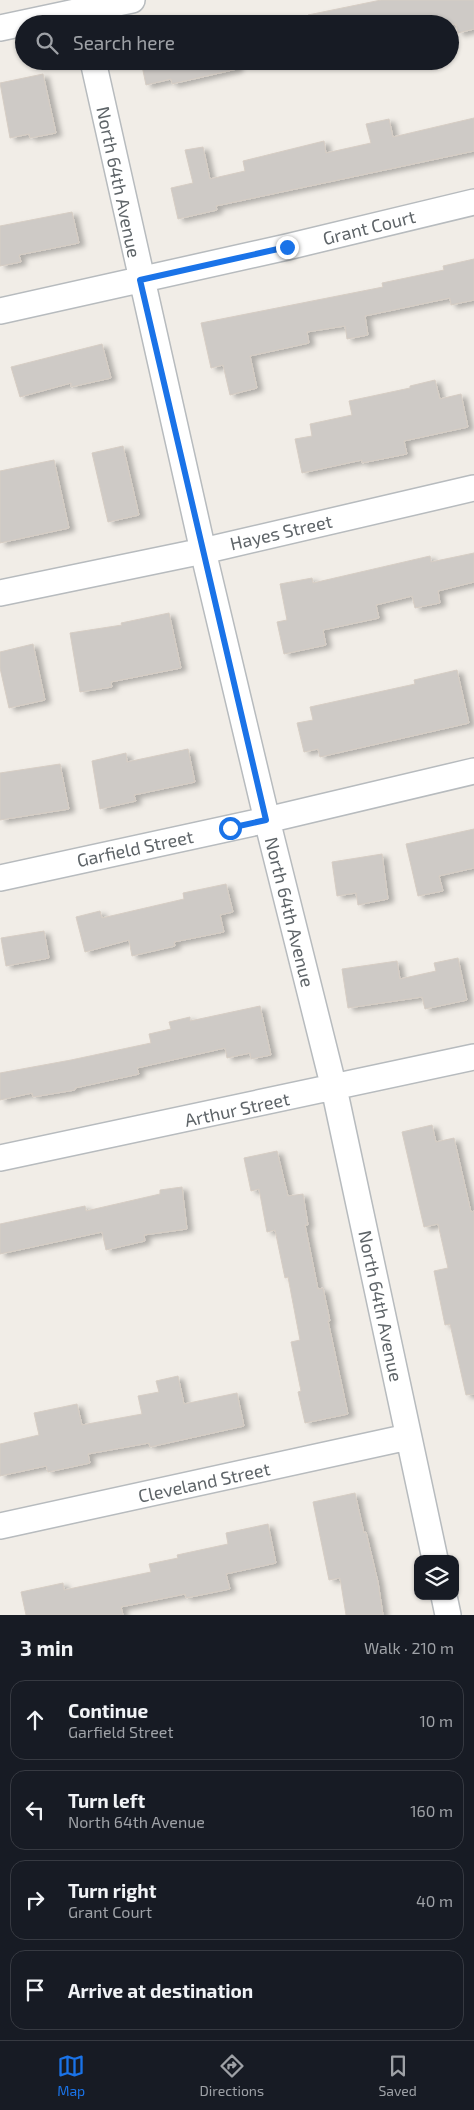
<!DOCTYPE html>
<meta charset="utf-8">
<style>
body{margin:0;font-family:"Exo 2",sans-serif;background:#20242c;color:#f1f3f6}
.controls{position:absolute;right:15px;bottom:15px;display:grid;overflow:hidden;border-radius:10px;box-shadow:0 1px 4px #0004}
.controls button{width:45px;height:45px;display:grid;place-items:center;padding:0;border:0;border-bottom:1px solid #363941;background:#171b24;color:#f1f3f6;font:25px sans-serif}
.stop{position:absolute;width:15px;height:15px;margin:-11px;border:4px solid #1a73e8;border-radius:50%;background:#fff}
.stop.end{background:#1a73e8;border-color:#fff;box-shadow:0 1px 5px #0008}
.list{margin:0;padding:0;list-style:none}
h2{display:flex;justify-content:space-between;align-items:center;height:65px;margin:0;padding:0 20px;font-size:21px}
h2 small{font-size:16px;font-weight:400;color:#9ea1a6}
.list li{display:grid;grid-template-columns:32px 1fr auto;gap:15px;align-items:center;box-sizing:border-box;height:80px;margin:0 10px 10px;padding:0 10px;border:1px solid #363941;border-radius:15px}
.list b{display:block;font-size:19px;white-space:nowrap}
.list p{margin:0;font-size:16px;white-space:nowrap;color:#9ea1a6}
.list em{font-size:16px;font-style:normal;color:#9ea1a6}
.icon{flex:none;width:28px;height:28px;fill:none;stroke:currentColor;stroke-width:2;stroke-linecap:round;stroke-linejoin:round}
.map{position:relative;flex:none;width:474px;height:1615px;overflow:hidden}
.search{position:absolute;background:#171b24;box-shadow:0 1px 4px #0004;left:15px;right:15px;top:15px;height:55px;display:flex;align-items:center;gap:12px;box-sizing:border-box;padding:0 18px;border-radius:28px;color:#9ea1a6;font-size:19px}
.sheet{height:425px;background:#171b24}
nav{display:flex;justify-content:space-around;align-items:center;box-sizing:border-box;height:70px;border-top:1px solid #363941;background:#171b24;font-size:14px;color:#9ea1a6}
nav a{display:grid;justify-items:center;gap:2px}
nav .on{color:#1a73e8}
.map>svg:first-child{display:block}
.building{fill:#cecac6;stroke:#d6cdc4;filter:url(#shadow)}
.lines{fill:none;stroke-linecap:round;stroke-linejoin:round}
.minor-casing{stroke:#b7bbbe;stroke-width:28}
.minor{stroke:#fff;stroke-width:25}
.route{stroke:#1a73e8;stroke-width:6}
.labels{text-anchor:middle;dominant-baseline:central;stroke-width:4;stroke-linejoin:round;paint-order:stroke}
.street-label{font-size:18px;fill:#5e6468;stroke:#fff}
</style>
<div class="map">
<svg width="474" height="1615" viewBox="0 0 474 1615">
<defs>
<filter id="shadow"><feDropShadow dx="5.5" dy="3" stdDeviation="2.5" flood-color="#0004"/></filter>
</defs>
<rect width="100%" height="100%" fill="#f1ede7"/>
<path class="building" d="M 381,0 L 474,0 L 474,29 L 458,33 L 456,24 L 309,24 L 308,15 Z
M 141,61 L 237,61 L 237,69 L 172,84 L 171,79 L 146,85 Z
M 43,74 L 56,133 L 30,138 L 29,134 L 10,138 L 0,83 Z
M 474,118 L 474,151 L 216,206 L 217,210 L 178,219 L 171,188 L 193,183 L 185,150 L 203,147 L 210,179 L 245,171 L 243,161 L 324,141 L 326,153 L 371,143 L 366,124 L 389,119 L 393,137 Z
M 72,212 L 79,243 L 19,255 L 21,262 L 0,266 L 0,226 Z
M 474,259 L 474,300 L 451,305 L 450,298 L 365,316 L 368,335 L 347,339 L 345,326 L 307,332 L 309,343 L 250,356 L 257,388 L 230,395 L 223,365 L 211,368 L 201,323 L 383,287 L 382,283 L 444,270 L 443,266 Z
M 102,344 L 111,378 L 71,387 L 71,383 L 20,397 L 11,367 Z
M 435,380 L 440,399 L 461,394 L 468,427 L 404,441 L 407,454 L 362,463 L 362,460 L 302,473 L 295,439 L 312,436 L 310,424 L 352,415 L 349,401 L 410,388 L 410,386 Z
M 123,446 L 139,515 L 108,522 L 92,453 Z
M 54,460 L 69,528 L 0,543 L 0,471 Z
M 474,553 L 474,582 L 438,591 L 440,603 L 415,608 L 412,596 L 376,605 L 379,618 L 323,630 L 326,645 L 284,654 L 277,622 L 287,620 L 280,584 L 312,578 L 313,583 L 430,556 L 431,562 Z
M 169,613 L 181,668 L 111,682 L 112,687 L 80,692 L 70,633 L 122,625 L 121,623 Z
M 33,644 L 45,700 L 9,708 L 0,668 L 0,652 Z
M 457,670 L 469,723 L 320,757 L 318,749 L 304,752 L 297,723 L 313,720 L 310,707 L 415,684 L 414,680 Z
M 188,749 L 195,782 L 134,795 L 136,801 L 100,809 L 92,761 L 126,753 L 127,762 Z
M 60,764 L 69,809 L 0,820 L 0,773 Z
M 474,829 L 474,868 L 439,876 L 443,891 L 418,896 L 406,844 Z
M 382,854 L 388,899 L 358,905 L 356,893 L 337,896 L 332,862 Z
M 226,884 L 233,912 L 220,915 L 224,932 L 174,942 L 175,946 L 132,956 L 129,940 L 85,952 L 76,917 L 100,911 L 102,918 L 184,899 L 183,893 Z
M 44,931 L 49,958 L 6,966 L 1,938 Z
M 458,958 L 467,1000 L 425,1009 L 422,997 L 348,1008 L 342,969 L 397,961 L 400,979 L 436,971 L 434,963 Z
M 260,1006 L 271,1055 L 251,1059 L 250,1053 L 227,1058 L 225,1048 L 137,1068 L 139,1074 L 75,1088 L 75,1090 L 33,1097 L 32,1093 L 0,1100 L 0,1073 L 71,1060 L 151,1043 L 149,1034 L 171,1029 L 169,1022 L 190,1017 L 190,1021 Z
M 432,1125 L 436,1142 L 454,1138 L 471,1212 L 474,1211 L 474,1394 L 466,1395 L 450,1324 L 445,1325 L 434,1271 L 448,1268 L 438,1224 L 424,1227 L 402,1132 Z
M 277,1151 L 288,1196 L 303,1194 L 308,1225 L 305,1225 L 318,1289 L 323,1288 L 330,1321 L 328,1321 L 348,1414 L 305,1423 L 298,1392 L 301,1391 L 291,1342 L 300,1340 L 288,1277 L 285,1278 L 275,1230 L 267,1232 L 259,1189 L 251,1191 L 244,1158 Z
M 182,1187 L 187,1229 L 144,1235 L 145,1241 L 106,1250 L 102,1232 L 0,1254 L 0,1224 L 85,1206 L 86,1211 L 160,1194 L 160,1190 Z
M 178,1376 L 184,1404 L 237,1393 L 244,1426 L 150,1447 L 149,1443 L 88,1454 L 90,1463 L 48,1472 L 46,1466 L 0,1476 L 0,1444 L 39,1435 L 34,1413 L 77,1404 L 82,1425 L 142,1414 L 138,1396 L 159,1392 L 156,1381 Z
M 355,1493 L 364,1533 L 366,1532 L 378,1582 L 383,1615 L 346,1615 L 340,1578 L 329,1580 L 313,1502 Z
M 268,1524 L 276,1563 L 226,1574 L 230,1589 L 186,1598 L 185,1594 L 121,1607 L 123,1615 L 26,1615 L 21,1592 L 63,1583 L 64,1590 L 151,1572 L 149,1564 L 178,1558 L 177,1555 L 228,1544 L 226,1533 Z"/>
<g class="lines">
<defs>
<path id="minor" d="M 0,28 L 132,0
M 93,61 L 203,551 L 267,820 L 334,1088 L 435,1559
M 0,311 L 287,247 L 474,202
M 0,593 L 203,551 L 474,488
M 0,878 L 267,820 L 474,771
M 0,1158 L 474,1057
M 0,1526 L 408,1437
M 444,1596 L 448,1615"/>
</defs>
<use href="#minor" class="minor-casing"/>
<use href="#minor" class="minor"/>
</g>
<g class="lines">
<path class="route" d="M 230,828 L 266,820 L 140,280 L 287,247"/>
</g>
<g class="labels">
<g class="street-label">
<text transform="translate(119 182) rotate(78)">North 64th Avenue</text>
<text transform="translate(369 227) rotate(-14)">Grant Court</text>
<text transform="translate(281 532) rotate(-13)">Hayes Street</text>
<text transform="translate(135 848) rotate(-12)">Garfield Street</text>
<text transform="translate(290 912) rotate(76)">North 64th Avenue</text>
<text transform="translate(237 1109) rotate(-12)">Arthur Street</text>
<text transform="translate(381 1306) rotate(78)">North 64th Avenue</text>
<text transform="translate(204 1482) rotate(-12)">Cleveland Street</text>
</g>
</g>
</svg>
<div class="controls">
<button><svg class="icon" aria-label="layers" viewBox="0 0 24 24"><path d="M12 4l9 5-9 5-9-5zM3 14l9 5 9-5"/></svg></button>
</div>
<div class="stop" style="left:230px;top:828px"></div>
<div class="stop end" style="left:287px;top:247px"></div>
<div class="search"><svg class="icon" aria-label="search" viewBox="0 0 24 24"><circle cx="10" cy="10" r="6"/><path d="M15 15l6 6"/></svg>Search here</div>
</div>
<section class="sheet">
<h2>3 min<small>Walk · 210 m</small></h2>
<ul class="list">
<li><svg class="icon" aria-label="ahead" viewBox="0 0 24 24"><path d="M12 20V5M6 11l6-6 6 6"/></svg><div><b>Continue</b><p>Garfield Street</p></div><em>10 m</em></li>
<li><svg class="icon" aria-label="left" viewBox="0 0 24 24"><path d="M17 20v-9H6M10 6l-5 5 5 5"/></svg><div><b>Turn left</b><p>North 64th Avenue</p></div><em>160 m</em></li>
<li><svg class="icon" aria-label="right" viewBox="0 0 24 24"><path d="M7 20v-9h11M14 6l5 5-5 5"/></svg><div><b>Turn right</b><p>Grant Court</p></div><em>40 m</em></li>
<li><svg class="icon" aria-label="arrive" viewBox="0 0 24 24"><path d="M6 21V4h12l-3 4 3 4H6"/></svg><div><b>Arrive at destination</b></div></li>
</ul>
</section>
<nav>
<a class="on"><svg class="icon" aria-label="map" viewBox="0 0 24 24"><path d="M3 6l6-2 6 2 6-2v14l-6 2-6-2-6 2zM9 4v14M15 6v14"/></svg>Map</a>
<a><svg class="icon" aria-label="directions" viewBox="0 0 24 24"><path d="M12 3l9 9-9 9-9-9zM9 14v-3h6M13 9l2 2-2 2"/></svg>Directions</a>
<a><svg class="icon" aria-label="saved" viewBox="0 0 24 24"><path d="M7 4h10v16l-5-4-5 4z"/></svg>Saved</a>
</nav>
